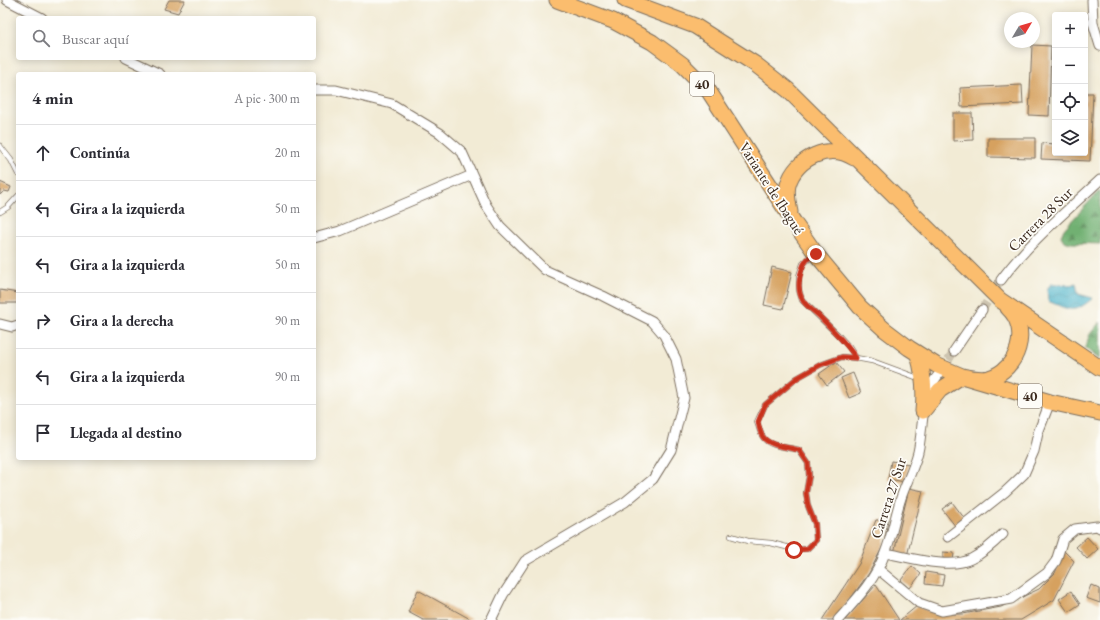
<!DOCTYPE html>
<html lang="es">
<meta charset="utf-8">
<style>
body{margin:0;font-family:"EB Garamond",serif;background:#f7f7f7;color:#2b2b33}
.controls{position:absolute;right:12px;top:12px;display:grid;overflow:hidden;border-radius:4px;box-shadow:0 2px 10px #0003}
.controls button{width:36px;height:36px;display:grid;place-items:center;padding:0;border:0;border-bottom:1px solid #e1e1e2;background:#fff;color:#2b2b33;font:20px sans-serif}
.compass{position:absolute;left:1004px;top:12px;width:36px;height:36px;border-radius:50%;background:#fff;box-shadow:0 2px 10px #0003;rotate:52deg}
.stop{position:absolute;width:12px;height:12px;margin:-9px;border:3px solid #c8321e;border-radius:50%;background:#fff}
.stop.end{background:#c8321e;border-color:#fff;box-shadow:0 1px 4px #0008}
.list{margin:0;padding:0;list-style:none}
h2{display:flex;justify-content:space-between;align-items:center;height:52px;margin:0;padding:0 16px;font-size:17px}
h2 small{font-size:13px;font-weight:400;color:#7c7c81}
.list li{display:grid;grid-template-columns:26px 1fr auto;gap:12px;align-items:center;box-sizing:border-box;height:56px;padding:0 16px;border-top:1px solid #e1e1e2}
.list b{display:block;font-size:15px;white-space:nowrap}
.list em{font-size:13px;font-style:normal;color:#7c7c81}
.icon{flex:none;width:22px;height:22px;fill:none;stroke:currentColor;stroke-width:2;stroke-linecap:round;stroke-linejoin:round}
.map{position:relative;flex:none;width:1100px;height:620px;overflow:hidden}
.search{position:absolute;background:#fff;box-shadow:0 2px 10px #0003;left:16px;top:16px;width:300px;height:44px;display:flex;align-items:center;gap:10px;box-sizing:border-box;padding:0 14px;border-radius:4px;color:#7c7c81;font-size:15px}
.panel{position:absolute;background:#fff;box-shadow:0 2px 10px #0003;left:16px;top:72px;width:300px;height:388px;border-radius:4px}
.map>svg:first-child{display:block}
.forest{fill:url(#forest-firs);stroke:#566d48}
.water{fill:url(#water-waves);stroke:#436e74}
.building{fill:#d6a15f}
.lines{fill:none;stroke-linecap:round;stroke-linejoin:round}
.minor-tunnel{stroke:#cdc4b0;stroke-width:9;stroke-dasharray:9 4.5;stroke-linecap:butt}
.service-casing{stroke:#7b6e5e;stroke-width:6}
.minor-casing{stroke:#7b6e5e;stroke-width:11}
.trunk-casing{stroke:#7b6e5e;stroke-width:17}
.service{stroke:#fff;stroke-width:4.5}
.minor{stroke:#fff;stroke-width:9}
.trunk{stroke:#fbbd6e;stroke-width:15}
.route{stroke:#c8321e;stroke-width:5}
.labels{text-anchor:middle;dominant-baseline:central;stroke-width:3.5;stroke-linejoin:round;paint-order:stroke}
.shield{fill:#fdfcf7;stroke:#75695f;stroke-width:1}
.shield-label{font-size:14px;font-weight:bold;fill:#3b2a1e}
.street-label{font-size:15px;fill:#3b2a1e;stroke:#fdfcf7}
</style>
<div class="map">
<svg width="1100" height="620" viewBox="0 0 1100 620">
<defs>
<pattern id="forest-firs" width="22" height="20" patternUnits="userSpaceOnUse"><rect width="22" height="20" fill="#71b072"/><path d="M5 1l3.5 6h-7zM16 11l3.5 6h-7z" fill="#5e8f5d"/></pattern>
<pattern id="water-waves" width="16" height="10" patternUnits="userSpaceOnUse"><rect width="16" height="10" fill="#4bb2c9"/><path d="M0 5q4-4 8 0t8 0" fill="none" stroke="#4091a3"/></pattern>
</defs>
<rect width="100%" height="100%" fill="#fdfcf7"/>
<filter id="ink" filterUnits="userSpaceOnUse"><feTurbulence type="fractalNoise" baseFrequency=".025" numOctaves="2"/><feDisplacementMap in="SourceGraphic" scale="8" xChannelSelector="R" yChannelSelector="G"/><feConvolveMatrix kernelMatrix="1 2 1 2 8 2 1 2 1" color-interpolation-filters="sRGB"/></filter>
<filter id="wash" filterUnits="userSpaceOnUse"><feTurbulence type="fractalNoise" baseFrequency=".012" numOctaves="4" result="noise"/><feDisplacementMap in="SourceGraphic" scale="16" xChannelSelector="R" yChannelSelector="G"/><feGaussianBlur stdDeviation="0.9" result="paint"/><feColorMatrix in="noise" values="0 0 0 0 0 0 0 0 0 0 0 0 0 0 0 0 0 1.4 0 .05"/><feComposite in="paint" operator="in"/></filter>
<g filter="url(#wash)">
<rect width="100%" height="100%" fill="#f2ebd5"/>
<path class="forest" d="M 1100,190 L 1100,244 L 1071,243 L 1064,241 L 1061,236 L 1064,229 Z
M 1100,322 L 1100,360 L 1085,348 L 1090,334 Z"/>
<path class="water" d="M 1076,283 L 1078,294 L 1093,298 C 1073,315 1070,310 1048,301 L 1047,289 L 1051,284 L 1072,285 Z"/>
<g id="blocks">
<path class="building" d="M 169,0 L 185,0 L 178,13 L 164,9 Z
M 1032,45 L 1051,46 L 1049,116 L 1029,115 Z
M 1022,85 L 1023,104 L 961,107 L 960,88 Z
M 1085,93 L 1093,93 L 1090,161 L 1041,159 L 1042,143 L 1055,144 L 1055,153 L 1085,153 Z
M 953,113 L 972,113 L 973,140 L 953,141 Z
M 988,138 L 1035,138 L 1035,158 L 988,157 Z
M 0,182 L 11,187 L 9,192 L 4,191 L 0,195 Z
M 772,267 L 792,272 L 783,309 L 764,305 Z
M 0,290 L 18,293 L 18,303 L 0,303 Z
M 836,362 L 844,372 L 827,385 L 819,374 Z
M 853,373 L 861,393 L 849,398 L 841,378 Z
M 891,461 L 909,464 L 905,482 L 888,479 Z
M 909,488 L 923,491 L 907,556 L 894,553 Z
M 952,502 L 965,519 L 956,527 L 942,509 Z
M 876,520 L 888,520 L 884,544 L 869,573 L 840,613 L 832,620 L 822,620 L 859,564 Z
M 1087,537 L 1098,549 L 1087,559 L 1076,547 Z
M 1064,551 L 1074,561 L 1054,600 L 1021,620 L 900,620 L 917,606 L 937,614 L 963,614 L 1001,607 L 1039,589 L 1055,573 Z
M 943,552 L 954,553 L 953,561 L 943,560 Z
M 912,566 L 921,574 L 910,588 L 901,580 Z
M 926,572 L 944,575 L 942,586 L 925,584 Z
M 876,585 L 899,620 L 845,620 Z
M 1091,585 L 1100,589 L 1100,603 L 1086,598 Z
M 418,590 L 472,620 L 423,620 L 408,612 Z
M 1071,591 L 1080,604 L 1068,612 L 1059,599 Z"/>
</g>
</g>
<g filter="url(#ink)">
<use href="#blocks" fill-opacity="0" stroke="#7b6e5e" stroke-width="1"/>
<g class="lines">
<path class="minor-tunnel" d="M 982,310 L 1001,280
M 941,371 L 954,351"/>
<defs>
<path id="service" d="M 1085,22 L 1093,23
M 0,146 L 11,160 L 18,174
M 0,212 L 8,207 L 18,196
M 813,255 L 803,264 L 799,276 L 799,290 L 802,300 L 838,335 L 849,347 L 856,358
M 731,536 L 748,541 L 771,543 L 794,549 L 807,549 L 816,540 L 815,524 L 808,506 L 806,493 L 809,476 L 808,463 L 799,450 C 788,447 769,447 763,437 C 760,433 759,426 757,422 L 765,405 L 797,378 L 820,365 L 842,357 L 856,358 L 872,361 L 921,379"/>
<path id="minor" d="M 7,0 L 42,18
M 1092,0 L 1093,23 L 1100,46
M 126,58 L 160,74
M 314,90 L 336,90 L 392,104 L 440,133 L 462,152 L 486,205 L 500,226 L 545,270 L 603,296 L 652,321 L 664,335 L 676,359 L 684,398 L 671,450 L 653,479 L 625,502 L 525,561 L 503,595 L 491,620
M 314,238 L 340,231 L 472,175
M 1001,280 C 1028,243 1067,211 1100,180
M 0,324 L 12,327 L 18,325
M 954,351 L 982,310
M 948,537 L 1005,492 L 1024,474 L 1034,451 L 1038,433 L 1050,402
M 886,553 C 908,557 950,570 971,559 C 981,554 995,542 1003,534
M 878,569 L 919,603 L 942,611 L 1011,599 L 1047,573 L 1056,561 L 1063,539 L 1075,529 L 1097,526 L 1100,528
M 838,620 C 856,600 876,579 885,553 C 892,536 895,516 901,498 C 906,483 914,468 918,452 C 924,426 920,396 939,374"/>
<path id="trunk" d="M 557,0 L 613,21 L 652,42 L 682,64 L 708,90 L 795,224 L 816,254 L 860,307 L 884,329 L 909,348 L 936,365 L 962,376 L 1050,402 L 1100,413
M 625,0 L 695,26 L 755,64 L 788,90 L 1000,300 L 1100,368
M 790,212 C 788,203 786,194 788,185 C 795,158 830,142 854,158
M 918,355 C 924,374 925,391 923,411
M 923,411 L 940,390 L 962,376 C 971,378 980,380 989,378 C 1018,370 1031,329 1008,308"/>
</defs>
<use href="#service" class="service-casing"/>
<use href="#minor" class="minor-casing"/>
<use href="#trunk" class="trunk-casing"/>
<use href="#service" class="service"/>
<use href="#minor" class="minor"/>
<use href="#trunk" class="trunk"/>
</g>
</g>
<g class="lines" filter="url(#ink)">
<path class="route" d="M 794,550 L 807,549 L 816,540 L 815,524 L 808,506 L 806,493 L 809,476 L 808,463 L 799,450 C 788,447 769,446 763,437 C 760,433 759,426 758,422 L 765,405 L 797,378 L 820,365 L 842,357 L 856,358 C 846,343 834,331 821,318 C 816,312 805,306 802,299 C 797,289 799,278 802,269 C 804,262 810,255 816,254"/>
</g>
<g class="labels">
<g class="shield">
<rect x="690" y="72" width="24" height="24" rx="3"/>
<rect x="1018" y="384" width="24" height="24" rx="3"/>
</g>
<g class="shield-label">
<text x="702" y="84">40</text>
<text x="1030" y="396">40</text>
</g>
<g class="street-label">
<text transform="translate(772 188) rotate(57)">Variante de Ibagué</text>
<text transform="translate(1040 219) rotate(-45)">Carrera 28 Sur</text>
<text transform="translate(888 498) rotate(-72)">Carrera 27 Sur</text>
</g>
</g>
</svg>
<div class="controls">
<button>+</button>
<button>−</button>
<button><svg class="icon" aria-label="locate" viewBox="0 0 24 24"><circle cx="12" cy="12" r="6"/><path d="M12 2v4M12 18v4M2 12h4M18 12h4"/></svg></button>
<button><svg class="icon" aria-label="layers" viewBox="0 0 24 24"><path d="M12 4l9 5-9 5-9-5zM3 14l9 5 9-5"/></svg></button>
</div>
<svg class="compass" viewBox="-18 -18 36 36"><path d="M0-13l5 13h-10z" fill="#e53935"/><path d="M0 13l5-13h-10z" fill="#7c7c81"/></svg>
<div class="stop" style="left:794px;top:550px"></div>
<div class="stop end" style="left:816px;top:254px"></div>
<div class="search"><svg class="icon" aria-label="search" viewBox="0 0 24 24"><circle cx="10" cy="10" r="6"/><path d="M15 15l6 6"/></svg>Buscar aquí</div>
<section class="panel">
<h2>4 min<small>A pie · 300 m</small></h2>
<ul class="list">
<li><svg class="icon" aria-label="ahead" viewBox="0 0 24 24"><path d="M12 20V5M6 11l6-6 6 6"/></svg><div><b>Continúa</b></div><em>20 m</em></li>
<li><svg class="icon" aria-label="left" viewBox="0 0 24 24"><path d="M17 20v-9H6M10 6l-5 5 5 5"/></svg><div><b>Gira a la izquierda</b></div><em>50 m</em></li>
<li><svg class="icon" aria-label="left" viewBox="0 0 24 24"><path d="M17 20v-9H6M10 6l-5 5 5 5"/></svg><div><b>Gira a la izquierda</b></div><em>50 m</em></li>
<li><svg class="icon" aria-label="right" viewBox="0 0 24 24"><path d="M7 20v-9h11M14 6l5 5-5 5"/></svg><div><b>Gira a la derecha</b></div><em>90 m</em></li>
<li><svg class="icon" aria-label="left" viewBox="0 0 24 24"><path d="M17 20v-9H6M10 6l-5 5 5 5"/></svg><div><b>Gira a la izquierda</b></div><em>90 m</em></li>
<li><svg class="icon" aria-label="arrive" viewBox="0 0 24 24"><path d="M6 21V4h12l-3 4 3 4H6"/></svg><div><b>Llegada al destino</b></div></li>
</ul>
</section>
</div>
